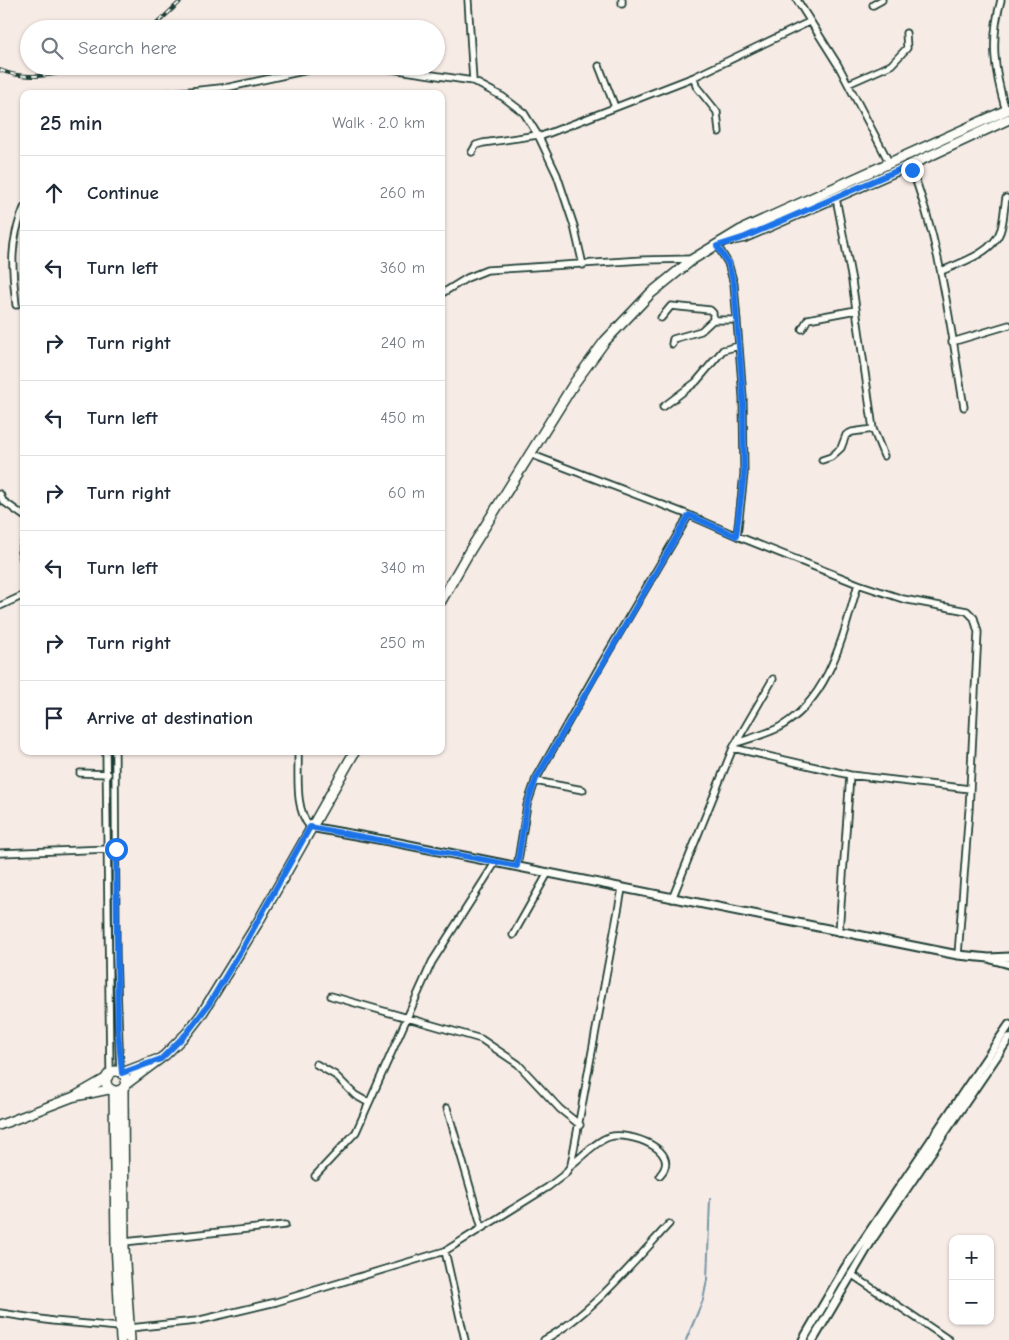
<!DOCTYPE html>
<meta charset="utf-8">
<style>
body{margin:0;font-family:"Comic Neue",sans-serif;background:#f2f2f3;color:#1f2937}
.controls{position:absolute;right:15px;bottom:15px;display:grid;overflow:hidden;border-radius:10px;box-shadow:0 1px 4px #0004}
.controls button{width:45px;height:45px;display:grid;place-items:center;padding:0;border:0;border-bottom:1px solid #e0e1e3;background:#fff;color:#1f2937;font:25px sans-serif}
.stop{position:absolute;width:15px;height:15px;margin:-11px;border:4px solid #1a73e8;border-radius:50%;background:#fff}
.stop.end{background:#1a73e8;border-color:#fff;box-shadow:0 1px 5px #0008}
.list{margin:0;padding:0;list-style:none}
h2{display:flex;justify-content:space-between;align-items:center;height:65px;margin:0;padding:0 20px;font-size:21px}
h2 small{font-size:16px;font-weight:400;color:#747a83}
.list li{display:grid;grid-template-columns:32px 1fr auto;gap:15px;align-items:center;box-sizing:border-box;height:75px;padding:0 20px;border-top:1px solid #e0e1e3}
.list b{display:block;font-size:19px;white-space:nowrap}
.list em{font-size:16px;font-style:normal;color:#747a83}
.icon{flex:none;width:28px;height:28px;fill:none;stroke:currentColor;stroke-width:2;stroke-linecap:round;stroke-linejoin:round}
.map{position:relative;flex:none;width:1009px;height:1340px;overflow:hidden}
.search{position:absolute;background:#fff;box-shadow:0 1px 4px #0004;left:20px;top:20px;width:425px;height:55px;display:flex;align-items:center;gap:12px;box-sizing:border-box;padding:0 18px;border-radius:28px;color:#747a83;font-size:19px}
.panel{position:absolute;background:#fff;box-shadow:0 1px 4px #0004;left:20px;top:90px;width:425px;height:665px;border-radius:10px}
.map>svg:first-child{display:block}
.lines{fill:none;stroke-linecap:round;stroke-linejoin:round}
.stream{stroke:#7596a8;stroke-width:2}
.minor-casing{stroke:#1f3d34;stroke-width:9}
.tertiary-casing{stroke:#1f3d34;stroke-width:11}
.secondary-casing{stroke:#1f3d34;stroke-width:11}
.primary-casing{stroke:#1f3d34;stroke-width:12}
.minor{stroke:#fdfcf7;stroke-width:5.5}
.tertiary{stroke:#fdfcf7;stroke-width:7}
.secondary{stroke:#fdfcf7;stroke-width:8}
.primary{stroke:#fdfcf7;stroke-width:9}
.rail-casing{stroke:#1f3d34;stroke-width:4}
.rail{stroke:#fdfcf7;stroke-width:2;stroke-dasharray:5.5;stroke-linecap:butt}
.route{stroke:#1a73e8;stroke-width:6}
</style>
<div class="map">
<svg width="1009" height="1340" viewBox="0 0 1009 1340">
<rect width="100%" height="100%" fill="#f7ebe5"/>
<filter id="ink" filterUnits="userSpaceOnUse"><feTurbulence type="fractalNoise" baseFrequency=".02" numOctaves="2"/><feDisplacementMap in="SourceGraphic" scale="10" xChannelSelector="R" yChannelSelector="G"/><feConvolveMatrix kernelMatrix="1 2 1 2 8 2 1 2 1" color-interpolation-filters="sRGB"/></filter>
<g filter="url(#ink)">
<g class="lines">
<path class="stream" d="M 686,1340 L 703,1300 L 707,1280 L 710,1199"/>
<defs>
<path id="minor" d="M 468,0 L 473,81
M 622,0 L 622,4
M 797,0 L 838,65 L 890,164
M 1001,0 C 990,40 994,71 1006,111
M 873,5 L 882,0
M 371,66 L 473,81 L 503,97 L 524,113 L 539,137 L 557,175 L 574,226 L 583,265
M 599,66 L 615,107
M 694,77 L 696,86 L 717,112 L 719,132
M 848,84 L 891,65 L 907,48 L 906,33
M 162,94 L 230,87 L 326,66
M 539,137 L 694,77 L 809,22
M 472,152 L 476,145 L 483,143 L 538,135
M 910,165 C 941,243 950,326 964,407
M 836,198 L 852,281 L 873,429 L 884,456
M 717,245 L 728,263 L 734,284 L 743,397 L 744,474 L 737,536
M 941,271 C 961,263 995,252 1001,229 C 1004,219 1004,208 1006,198
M 441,294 L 467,278 L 487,270 L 643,260 L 693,259
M 16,305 C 12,268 9,243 24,208
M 661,318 L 671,306 L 710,310 L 713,313 L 713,320 L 701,331 L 673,339 L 672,344
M 713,320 L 737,320
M 802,329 L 808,319 L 856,310
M 952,342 L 1009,325
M 663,407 L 696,382 L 723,350 L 739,346
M 530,454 L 689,515 L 737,536 L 858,584 L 903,599 L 967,611 L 974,618 L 978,632 L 969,810 L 958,955
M 822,460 L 831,457 L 841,448 L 846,435 L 852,432 L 873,429
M 0,494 L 3,501 L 24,516
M 24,542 L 21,552 L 24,564
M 0,606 L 24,595
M 736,743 C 749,739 763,735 776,729 C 829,702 843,636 858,584
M 733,748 L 850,775 L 970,789
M 106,751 L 110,1074
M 115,751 L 116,955 L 120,1072
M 298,751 C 299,774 294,809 310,827
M 80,773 L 108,774
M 535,781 L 583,790
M 0,853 L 110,849
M 517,867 L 527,805 L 536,779 L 597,671 L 689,515
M 672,899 L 733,748 L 773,679
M 839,932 L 850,775
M 513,935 L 548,873
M 331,996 L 481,1039 L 518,1064 L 560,1109 L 580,1125
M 316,1064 L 335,1075 L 355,1095 L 369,1103
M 447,1108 L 482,1228
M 571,1165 C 582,1157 596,1141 609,1137 C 629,1131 683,1150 660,1175
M 315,1176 L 356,1132 L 432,962 L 495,863
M 124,1242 L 285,1225
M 445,1251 L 465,1340
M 851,1274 L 949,1340
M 0,1313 L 53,1321 L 130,1328 L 196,1321 L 276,1302 L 445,1251 L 548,1187 L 565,1174 L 571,1165 L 622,889
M 544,1340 C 591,1314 632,1264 669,1224"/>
<path id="tertiary" d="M 310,827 L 389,841 L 958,955 L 989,958 L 1009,957
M 991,959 L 1009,964
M 803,1340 L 845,1268 L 1009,1025
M 813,1340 L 873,1238 L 1009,1038"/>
<path id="secondary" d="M 75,1096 L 108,1077
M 0,1125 L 73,1097 L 111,1089"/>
<path id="primary" d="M 730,240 L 745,237 L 910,165 L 1009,119
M 441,601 L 469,552 L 575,382 L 605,341 L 650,294 L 693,259 L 741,230 L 1009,109
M106 1081a10 10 0 1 1 20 0a10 10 0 1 1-20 0Z
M 122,1073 L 156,1060
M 126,1084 L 165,1055 L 187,1033 L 201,1015 L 257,924 L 355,751
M 123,1089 L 124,1247 L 130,1340
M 114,1091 L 116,1243 L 121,1340"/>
</defs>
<use href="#minor" class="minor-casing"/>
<use href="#tertiary" class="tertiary-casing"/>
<use href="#secondary" class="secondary-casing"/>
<use href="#primary" class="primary-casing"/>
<use href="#minor" class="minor"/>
<use href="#tertiary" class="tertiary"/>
<use href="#secondary" class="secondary"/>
<use href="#primary" class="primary"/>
<defs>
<path id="rail" d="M 151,29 L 182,0
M 0,70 C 28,82 59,74 87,66"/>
</defs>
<use href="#rail" class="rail-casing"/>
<use href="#rail" class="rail"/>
</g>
</g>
<g class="lines" filter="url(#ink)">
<path class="route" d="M 116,849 L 118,1030 L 122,1073 L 161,1059 L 187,1033 L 209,1004 L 245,944 L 310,827 L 517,866 L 527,805 L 536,779 L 689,515 L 736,536 L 744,474 L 743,396 L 734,284 L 728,263 L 717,246 L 745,237 L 910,165 L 912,170"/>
</g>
</svg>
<div class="controls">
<button>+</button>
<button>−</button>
</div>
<div class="stop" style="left:116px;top:849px"></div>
<div class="stop end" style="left:912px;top:170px"></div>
<div class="search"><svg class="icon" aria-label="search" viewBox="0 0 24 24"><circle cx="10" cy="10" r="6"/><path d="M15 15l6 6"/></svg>Search here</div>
<section class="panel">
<h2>25 min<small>Walk · 2.0 km</small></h2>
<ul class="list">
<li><svg class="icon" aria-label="ahead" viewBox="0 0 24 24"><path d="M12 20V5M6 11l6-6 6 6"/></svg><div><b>Continue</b></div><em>260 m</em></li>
<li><svg class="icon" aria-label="left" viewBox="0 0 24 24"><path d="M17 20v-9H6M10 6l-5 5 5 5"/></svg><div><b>Turn left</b></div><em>360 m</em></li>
<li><svg class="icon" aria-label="right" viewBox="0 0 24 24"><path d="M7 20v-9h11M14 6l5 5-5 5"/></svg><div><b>Turn right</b></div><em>240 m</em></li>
<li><svg class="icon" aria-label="left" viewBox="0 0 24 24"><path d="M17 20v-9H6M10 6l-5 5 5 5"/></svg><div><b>Turn left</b></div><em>450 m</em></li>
<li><svg class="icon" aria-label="right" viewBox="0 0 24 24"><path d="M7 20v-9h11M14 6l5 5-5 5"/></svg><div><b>Turn right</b></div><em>60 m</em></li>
<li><svg class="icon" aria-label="left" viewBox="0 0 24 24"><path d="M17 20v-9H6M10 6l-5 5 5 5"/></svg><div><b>Turn left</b></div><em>340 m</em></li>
<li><svg class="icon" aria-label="right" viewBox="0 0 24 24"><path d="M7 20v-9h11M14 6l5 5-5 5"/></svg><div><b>Turn right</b></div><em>250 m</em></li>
<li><svg class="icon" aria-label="arrive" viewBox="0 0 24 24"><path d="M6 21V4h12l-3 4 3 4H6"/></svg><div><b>Arrive at destination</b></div></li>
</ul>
</section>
</div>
